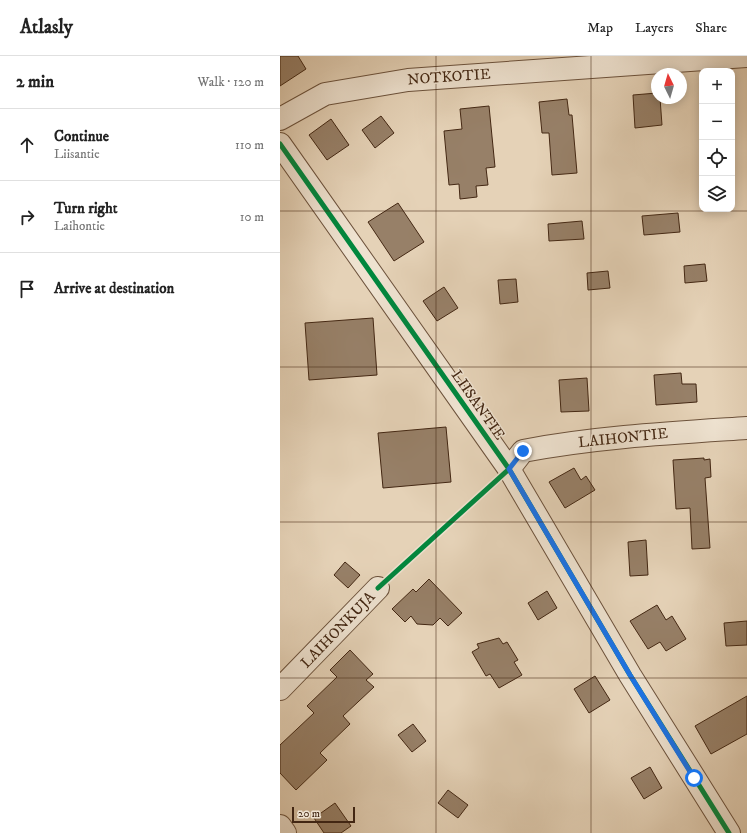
<!DOCTYPE html>
<meta charset="utf-8">
<style>
body{margin:0;font-family:"IM FELL DW Pica",serif;background:#f2f2f2;color:#222}
.controls{position:absolute;right:12px;top:12px;display:grid;overflow:hidden;border-radius:8px;box-shadow:0 2px 10px #0003}
.controls button{width:36px;height:36px;display:grid;place-items:center;padding:0;border:0;border-bottom:1px solid #e0e0e0;background:#fff;color:#222;font:20px sans-serif}
.compass{position:absolute;left:371px;top:12px;width:36px;height:36px;border-radius:50%;background:#fff;box-shadow:0 2px 10px #0003;rotate:355deg}
.scale{position:absolute;left:12px;bottom:10px;width:63px;box-sizing:border-box;padding-left:4px;border:2px solid #432713;border-top:0;font-size:11px;line-height:14px;white-space:nowrap;color:#432713;-webkit-text-stroke:3px #eee2d0;paint-order:stroke}
.stop{position:absolute;width:12px;height:12px;margin:-9px;border:3px solid #1a73e8;border-radius:50%;background:#fff}
.stop.end{background:#1a73e8;border-color:#fff;box-shadow:0 1px 4px #0008}
.list{margin:0;padding:0;list-style:none}
h2{display:flex;justify-content:space-between;align-items:center;height:52px;margin:0;padding:0 16px;font-size:17px}
h2 small{font-size:13px;font-weight:400;color:#767676}
.list li{display:grid;grid-template-columns:26px 1fr auto;gap:12px;align-items:center;box-sizing:border-box;height:72px;padding:0 16px;border-top:1px solid #e0e0e0}
.list b{display:block;font-size:15px;white-space:nowrap}
.list p{margin:0;font-size:13px;white-space:nowrap;color:#767676}
.list em{font-size:13px;font-style:normal;color:#767676}
.icon{flex:none;width:22px;height:22px;fill:none;stroke:currentColor;stroke-width:2;stroke-linecap:round;stroke-linejoin:round}
.map{position:relative;flex:none;width:467px;height:777px;overflow:hidden}
header{display:flex;align-items:center;gap:24px;box-sizing:border-box;height:56px;padding:0 20px;background:#fff;border-bottom:1px solid #e0e0e0}
header strong{font-size:19px}
nav{display:flex;gap:22px;margin-inline-start:auto;font-size:14px}
main{display:flex}
aside{flex:1;background:#fff}
.map>svg:first-child{display:block}
.building{fill:#978068;stroke:#432713}
.lines{fill:none;stroke-linecap:round;stroke-linejoin:round}
.minor-casing{stroke:#6c523c;stroke-width:24}
.minor{stroke:#eee2d0;stroke-width:22}
.cycleway-casing{stroke:#eee2d0;stroke-width:8}
.cycleway{stroke:#00873e;stroke-width:5}
.route{stroke:#1a73e8;stroke-width:5}
.grid{fill:none;stroke:#432713;stroke-width:1;stroke-opacity:0.55}
.labels{text-anchor:middle;dominant-baseline:central;stroke-width:3;stroke-linejoin:round;paint-order:stroke}
.street-label{font-size:15px;fill:#432713;stroke:#eee2d0}
</style>
<header>
<strong>Atlasly</strong>
<nav><a>Map</a><a>Layers</a><a>Share</a></nav>
</header>
<main>
<aside>
<h2>2 min<small>Walk · 120 m</small></h2>
<ul class="list">
<li><svg class="icon" aria-label="ahead" viewBox="0 0 24 24"><path d="M12 20V5M6 11l6-6 6 6"/></svg><div><b>Continue</b><p>Liisantie</p></div><em>110 m</em></li>
<li><svg class="icon" aria-label="right" viewBox="0 0 24 24"><path d="M7 20v-9h11M14 6l5 5-5 5"/></svg><div><b>Turn right</b><p>Laihontie</p></div><em>10 m</em></li>
<li><svg class="icon" aria-label="arrive" viewBox="0 0 24 24"><path d="M6 21V4h12l-3 4 3 4H6"/></svg><div><b>Arrive at destination</b></div></li>
</ul>
</aside>
<div class="map">
<svg width="467" height="777" viewBox="0 0 467 777">
<rect width="100%" height="100%" fill="#e5d2b7"/>
<filter id="stains"><feTurbulence type="fractalNoise" baseFrequency=".005" numOctaves="4"/><feColorMatrix values="0 0 0 0 .2 0 0 0 0 .09 0 0 0 0 .02 0 0 0 .5 -.17"/></filter>
<radialGradient id="worn" r=".72"><stop offset=".6" stop-color="#630" stop-opacity="0"/><stop offset="1" stop-color="#630" stop-opacity=".3"/></radialGradient>
<path class="building" d="M 0,0 L 18,0 L 26,13 L 0,30 Z
M 377,37 L 377,42 L 380,42 L 382,69 L 355,72 L 353,39 Z
M 287,43 L 289,59 L 292,59 L 297,117 L 272,119 L 269,77 L 262,77 L 259,46 Z
M 209,50 L 215,111 L 206,112 L 208,129 L 196,130 L 197,141 L 180,143 L 179,128 L 169,129 L 164,75 L 182,73 L 180,53 Z
M 101,60 L 114,77 L 95,92 L 82,74 Z
M 51,63 L 69,89 L 47,104 L 29,79 Z
M 118,147 L 144,186 L 114,205 L 88,166 Z
M 398,157 L 400,176 L 364,179 L 362,160 Z
M 302,165 L 304,183 L 269,185 L 268,168 Z
M 425,208 L 427,225 L 405,227 L 404,210 Z
M 328,215 L 330,232 L 308,234 L 307,217 Z
M 236,223 L 238,246 L 220,248 L 218,224 Z
M 164,231 L 178,252 L 157,265 L 143,245 Z
M 93,262 L 97,319 L 29,324 L 25,267 Z
M 401,317 L 402,328 L 416,328 L 417,346 L 376,349 L 374,319 Z
M 307,322 L 309,355 L 281,356 L 279,324 Z
M 166,371 L 171,426 L 103,432 L 98,377 Z
M 424,402 L 424,404 L 430,403 L 431,421 L 425,422 L 430,492 L 412,493 L 410,452 L 396,453 L 393,404 Z
M 294,412 L 301,424 L 306,420 L 315,434 L 285,452 L 269,426 Z
M 366,484 L 368,519 L 350,520 L 348,486 Z
M 65,506 L 80,519 L 68,532 L 54,519 Z
M 149,523 L 182,557 L 168,570 L 160,562 L 153,569 L 137,568 L 131,560 L 125,566 L 112,553 L 133,533 L 136,536 Z
M 267,535 L 277,552 L 258,564 L 248,547 Z
M 377,549 L 386,564 L 392,560 L 406,583 L 386,595 L 380,586 L 368,593 L 350,565 Z
M 467,565 L 467,589 L 446,590 L 444,567 Z
M 219,582 L 223,588 L 227,586 L 238,604 L 234,606 L 242,619 L 219,632 L 210,618 L 206,620 L 192,596 L 199,592 L 197,588 Z
M 70,594 L 93,618 L 86,624 L 94,631 L 63,660 L 70,668 L 40,697 L 47,704 L 16,734 L 0,717 L 0,689 L 34,657 L 27,650 L 57,621 L 50,614 Z
M 315,620 L 330,644 L 309,657 L 294,633 Z
M 467,640 L 467,678 L 431,698 L 415,670 Z
M 133,668 L 146,685 L 132,696 L 118,679 Z
M 370,711 L 382,732 L 364,743 L 351,722 Z
M 168,734 L 188,749 L 178,762 L 158,747 Z
M 55,747 L 71,770 L 61,777 L 44,777 L 34,762 Z"/>
<g class="lines">
<defs>
<path id="minor" d="M 0,63 L 45,38 L 128,24 L 466,0
M 0,88 L 229,413 L 350,619 L 449,777
M 229,413 L 243,395 C 317,381 392,377 467,372
M 0,633 L 98,532
M 0,770 L 5,777"/>
</defs>
<use href="#minor" class="minor-casing"/>
<use href="#minor" class="minor"/>
<defs>
<path id="cycleway" d="M 0,88 L 229,413 L 350,619 L 449,777
M 98,532 L 229,413"/>
</defs>
<use href="#cycleway" class="cycleway-casing"/>
<use href="#cycleway" class="cycleway"/>
</g>
<g class="lines">
<path class="route" d="M 243,395 L 229,413 L 350,619 L 414,722"/>
</g>
<path class="grid" d="M 156,0 L 156,777M 311,0 L 311,777M 0,155 L 467,155M 0,311 L 467,311M 0,466 L 467,466M 0,622 L 467,622"/>
<g class="labels">
<g class="street-label">
<text transform="translate(169 21) rotate(-4)">NOTKOTIE</text>
<text transform="translate(198 349) rotate(55)">LIISANTIE</text>
<text transform="translate(343 382) rotate(-6)">LAIHONTIE</text>
<text transform="translate(58 574) rotate(-46)">LAIHONKUJA</text>
</g>
</g>
<rect width="100%" height="100%" filter="url(#stains)"/>
<rect width="100%" height="100%" fill="url(#worn)"/>
</svg>
<div class="controls">
<button>+</button>
<button>−</button>
<button><svg class="icon" aria-label="locate" viewBox="0 0 24 24"><circle cx="12" cy="12" r="6"/><path d="M12 2v4M12 18v4M2 12h4M18 12h4"/></svg></button>
<button><svg class="icon" aria-label="layers" viewBox="0 0 24 24"><path d="M12 4l9 5-9 5-9-5zM3 14l9 5 9-5"/></svg></button>
</div>
<svg class="compass" viewBox="-18 -18 36 36"><path d="M0-13l5 13h-10z" fill="#e53935"/><path d="M0 13l5-13h-10z" fill="#767676"/></svg>
<div class="scale">20 m</div>
<div class="stop" style="left:414px;top:722px"></div>
<div class="stop end" style="left:243px;top:395px"></div>
</div>
</main>
